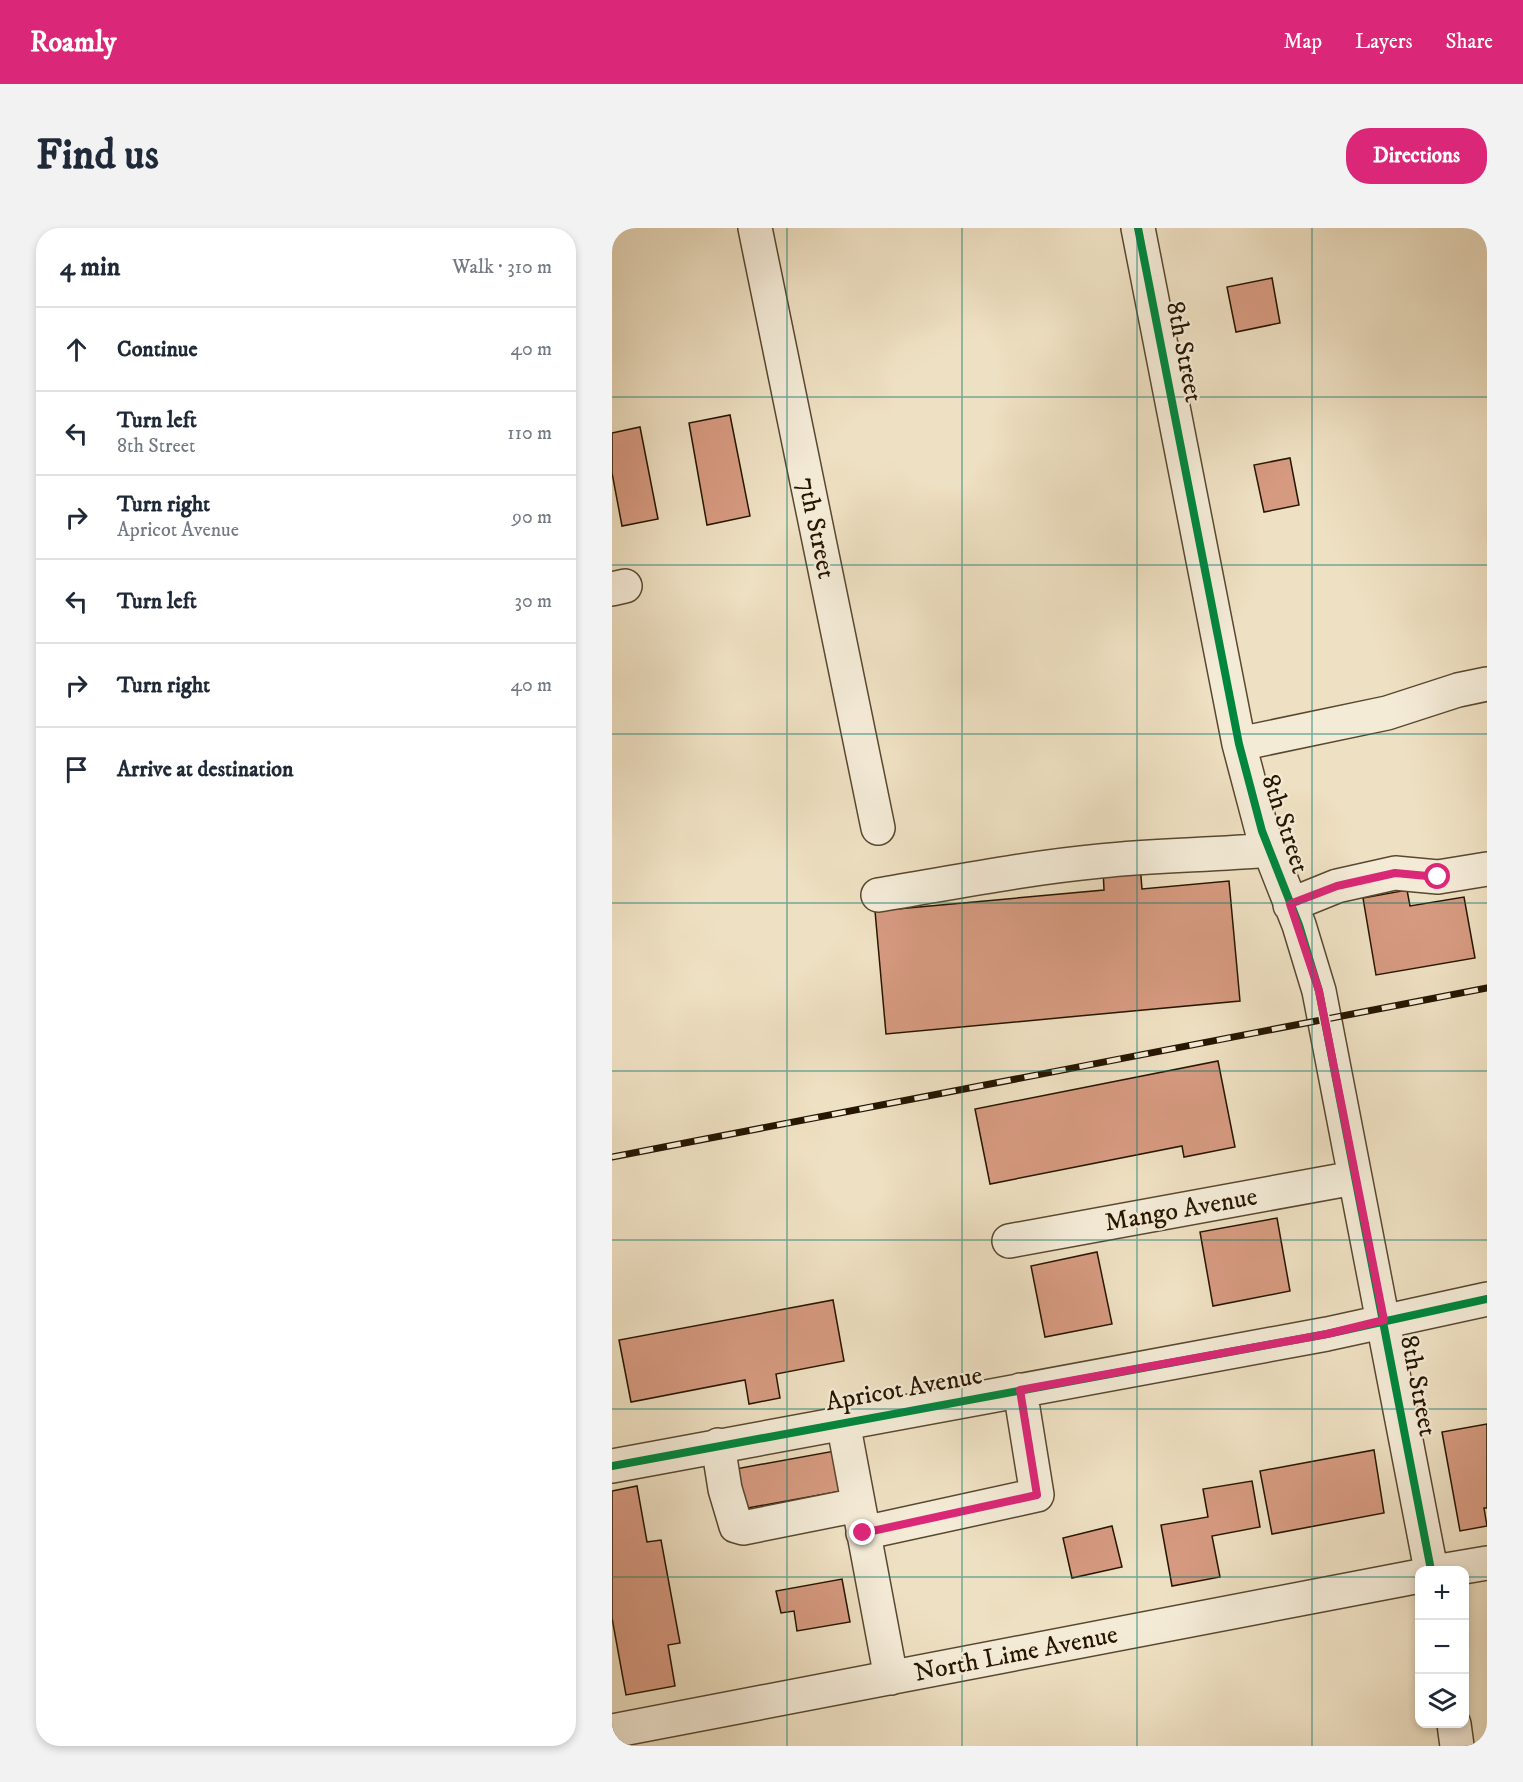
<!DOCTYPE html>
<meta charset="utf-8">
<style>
body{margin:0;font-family:"IM FELL DW Pica",serif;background:#f2f2f3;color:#1f2937}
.controls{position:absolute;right:18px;bottom:18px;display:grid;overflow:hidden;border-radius:12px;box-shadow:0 3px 9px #0003}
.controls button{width:54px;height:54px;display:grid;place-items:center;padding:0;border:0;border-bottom:2px solid #e0e1e3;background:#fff;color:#1f2937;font:30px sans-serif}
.stop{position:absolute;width:18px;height:18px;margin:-14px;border:4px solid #db2777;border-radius:50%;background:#fff}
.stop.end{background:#db2777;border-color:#fff;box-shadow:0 2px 6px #0008}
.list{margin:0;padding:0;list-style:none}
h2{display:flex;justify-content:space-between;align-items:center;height:78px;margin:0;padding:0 24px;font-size:26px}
h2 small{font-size:20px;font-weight:400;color:#747a83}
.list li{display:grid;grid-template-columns:39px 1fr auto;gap:18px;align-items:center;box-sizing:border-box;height:84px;padding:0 24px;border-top:2px solid #e0e1e3}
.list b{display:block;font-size:22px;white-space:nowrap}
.list p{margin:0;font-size:20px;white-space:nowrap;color:#747a83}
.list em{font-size:20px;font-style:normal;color:#747a83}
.icon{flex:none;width:33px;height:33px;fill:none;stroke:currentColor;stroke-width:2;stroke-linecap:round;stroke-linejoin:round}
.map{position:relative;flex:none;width:875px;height:1518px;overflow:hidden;border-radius:24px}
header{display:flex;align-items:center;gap:36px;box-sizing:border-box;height:84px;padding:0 30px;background:#db2777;color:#fff}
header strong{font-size:28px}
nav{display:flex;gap:33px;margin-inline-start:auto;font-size:21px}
.intro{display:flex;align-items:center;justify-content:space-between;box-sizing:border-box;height:144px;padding:0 36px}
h1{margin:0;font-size:42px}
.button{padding:15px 27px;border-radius:24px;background:#db2777;color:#fff;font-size:21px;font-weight:700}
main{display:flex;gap:36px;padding:0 36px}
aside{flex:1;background:#fff;border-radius:24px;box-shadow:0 3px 9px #0003}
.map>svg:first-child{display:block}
.building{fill:#d69a80;stroke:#261600;stroke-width:1.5}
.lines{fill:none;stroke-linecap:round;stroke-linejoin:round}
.minor-casing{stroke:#584830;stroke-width:36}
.minor{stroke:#f4ebd7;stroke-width:33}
.rail-casing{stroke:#261600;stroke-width:7}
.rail{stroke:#f4ebd7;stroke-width:4.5;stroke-dasharray:14;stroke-linecap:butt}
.cycleway-casing{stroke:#f4ebd7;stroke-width:11}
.cycleway{stroke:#00873e;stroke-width:8}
.route{stroke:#db2777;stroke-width:8}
.grid{fill:none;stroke:#0f766e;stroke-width:1.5;stroke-opacity:0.55}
.labels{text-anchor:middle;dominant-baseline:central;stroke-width:4.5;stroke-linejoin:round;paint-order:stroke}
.street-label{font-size:26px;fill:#261600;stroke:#f4ebd7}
</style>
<header>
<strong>Roamly</strong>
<nav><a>Map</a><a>Layers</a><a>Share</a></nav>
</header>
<div class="intro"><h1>Find us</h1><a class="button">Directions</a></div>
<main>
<aside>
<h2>4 min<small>Walk · 310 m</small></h2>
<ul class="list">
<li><svg class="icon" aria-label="ahead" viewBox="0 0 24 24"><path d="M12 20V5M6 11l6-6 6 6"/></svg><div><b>Continue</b></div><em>40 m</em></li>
<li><svg class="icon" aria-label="left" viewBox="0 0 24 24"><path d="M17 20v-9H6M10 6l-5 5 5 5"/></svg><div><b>Turn left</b><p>8th Street</p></div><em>110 m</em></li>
<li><svg class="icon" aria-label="right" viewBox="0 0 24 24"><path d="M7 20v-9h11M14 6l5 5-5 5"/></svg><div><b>Turn right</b><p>Apricot Avenue</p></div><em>90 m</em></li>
<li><svg class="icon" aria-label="left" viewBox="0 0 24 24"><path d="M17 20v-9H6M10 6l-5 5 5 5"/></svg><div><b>Turn left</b></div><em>30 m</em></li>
<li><svg class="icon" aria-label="right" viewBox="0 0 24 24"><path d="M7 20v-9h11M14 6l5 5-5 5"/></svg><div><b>Turn right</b></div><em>40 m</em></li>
<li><svg class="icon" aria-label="arrive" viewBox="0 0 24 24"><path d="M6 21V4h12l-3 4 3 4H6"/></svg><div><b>Arrive at destination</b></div></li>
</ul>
</aside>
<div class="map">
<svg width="875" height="1518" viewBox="0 0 875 1518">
<rect width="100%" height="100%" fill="#eee0c2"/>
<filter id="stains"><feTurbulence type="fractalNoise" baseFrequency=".00333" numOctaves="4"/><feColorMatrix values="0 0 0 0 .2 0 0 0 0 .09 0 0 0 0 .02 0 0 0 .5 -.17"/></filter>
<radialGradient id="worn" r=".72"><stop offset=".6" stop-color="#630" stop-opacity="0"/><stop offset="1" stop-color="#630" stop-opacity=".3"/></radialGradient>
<path class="building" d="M 660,50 L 668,95 L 624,104 L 615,59 Z
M 118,187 L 138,288 L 95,297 L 77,195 Z
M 28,199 L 46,291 L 10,298 L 0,245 L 0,205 Z
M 678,230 L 687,277 L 652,284 L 642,237 Z
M 528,637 L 530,661 L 617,653 L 628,773 L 274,806 L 263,683 L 492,662 L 491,641 Z
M 795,662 L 798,678 L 852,669 L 863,730 L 764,747 L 751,670 Z
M 606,833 L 623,919 L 572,929 L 570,918 L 378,956 L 363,881 Z
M 665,990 L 678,1063 L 601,1078 L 588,1004 Z
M 485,1024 L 500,1096 L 433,1109 L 419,1038 Z
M 221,1072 L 232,1133 L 164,1146 L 168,1170 L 137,1176 L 133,1152 L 19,1174 L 7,1112 Z
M 875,1196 L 875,1280 L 872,1280 L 875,1298 L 848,1303 L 830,1204 Z
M 228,1222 L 235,1262 L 125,1282 L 118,1242 Z
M 762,1222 L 772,1285 L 660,1306 L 648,1243 Z
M 640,1253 L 648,1299 L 600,1308 L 608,1349 L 560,1358 L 549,1297 L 596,1289 L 591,1261 Z
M 25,1258 L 35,1314 L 49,1312 L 68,1415 L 56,1417 L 63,1458 L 14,1467 L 0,1390 L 0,1263 Z
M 500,1298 L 510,1339 L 460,1350 L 451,1310 Z
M 230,1351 L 238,1394 L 185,1403 L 182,1383 L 169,1385 L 164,1363 Z"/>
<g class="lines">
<defs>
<path id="minor" d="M 143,0 L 266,600
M 526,0 L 627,516 L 650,603 L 687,697 L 707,763 L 819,1342
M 0,361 L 13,358
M 627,516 L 775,485 L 846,462 L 875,456
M 266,667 C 339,655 414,640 488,633 C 544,627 601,627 657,622
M 678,677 L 725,658 L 783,645 L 826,649 L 875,641
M 397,1013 L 742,950
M 231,1194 L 279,1450
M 106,1217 L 113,1261 L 124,1298 L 131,1300 L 246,1277
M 0,1238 L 715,1106 L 875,1071
M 251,1305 L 425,1267 L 408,1162
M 834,1342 L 875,1335
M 842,1496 L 845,1518
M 0,1503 L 808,1348"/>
</defs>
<use href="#minor" class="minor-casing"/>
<use href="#minor" class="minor"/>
<defs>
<path id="rail" d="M 0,929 L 875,760"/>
</defs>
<use href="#rail" class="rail-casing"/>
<use href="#rail" class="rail"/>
<defs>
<path id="cycleway" d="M 526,0 L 627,516 L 650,603 L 687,697 L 707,763 L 819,1342
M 0,1238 L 715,1106 L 875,1071"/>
</defs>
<use href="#cycleway" class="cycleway-casing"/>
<use href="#cycleway" class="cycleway"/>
</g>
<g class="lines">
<path class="route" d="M 251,1305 L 425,1267 L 408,1162 L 715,1106 L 772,1092 L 707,763 L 678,676 L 725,658 L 783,645 L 826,649"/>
</g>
<path class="grid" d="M 175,0 L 175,1518M 350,0 L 350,1518M 525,0 L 525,1518M 700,0 L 700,1518M 0,169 L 875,169M 0,337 L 875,337M 0,506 L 875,506M 0,675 L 875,675M 0,843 L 875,843M 0,1012 L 875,1012M 0,1181 L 875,1181M 0,1349 L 808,1349M 852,1349 L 875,1349"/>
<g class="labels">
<g class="street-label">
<text transform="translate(572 124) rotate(79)">8th Street</text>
<text transform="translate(204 300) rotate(78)">7th Street</text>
<text transform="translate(673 596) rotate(72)">8th Street</text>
<text transform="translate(569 982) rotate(-10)">Mango Avenue</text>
<text transform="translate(806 1158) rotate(79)">8th Street</text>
<text transform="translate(292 1161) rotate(-10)">Apricot Avenue</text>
<text transform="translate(404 1426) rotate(-11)">North Lime Avenue</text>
</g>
</g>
<rect width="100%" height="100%" filter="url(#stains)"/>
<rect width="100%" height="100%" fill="url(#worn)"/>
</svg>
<div class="controls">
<button>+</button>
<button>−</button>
<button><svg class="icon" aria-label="layers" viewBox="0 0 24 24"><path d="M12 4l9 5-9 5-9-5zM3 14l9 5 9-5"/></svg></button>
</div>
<div class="stop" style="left:826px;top:649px"></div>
<div class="stop end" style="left:251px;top:1305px"></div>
</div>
</main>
